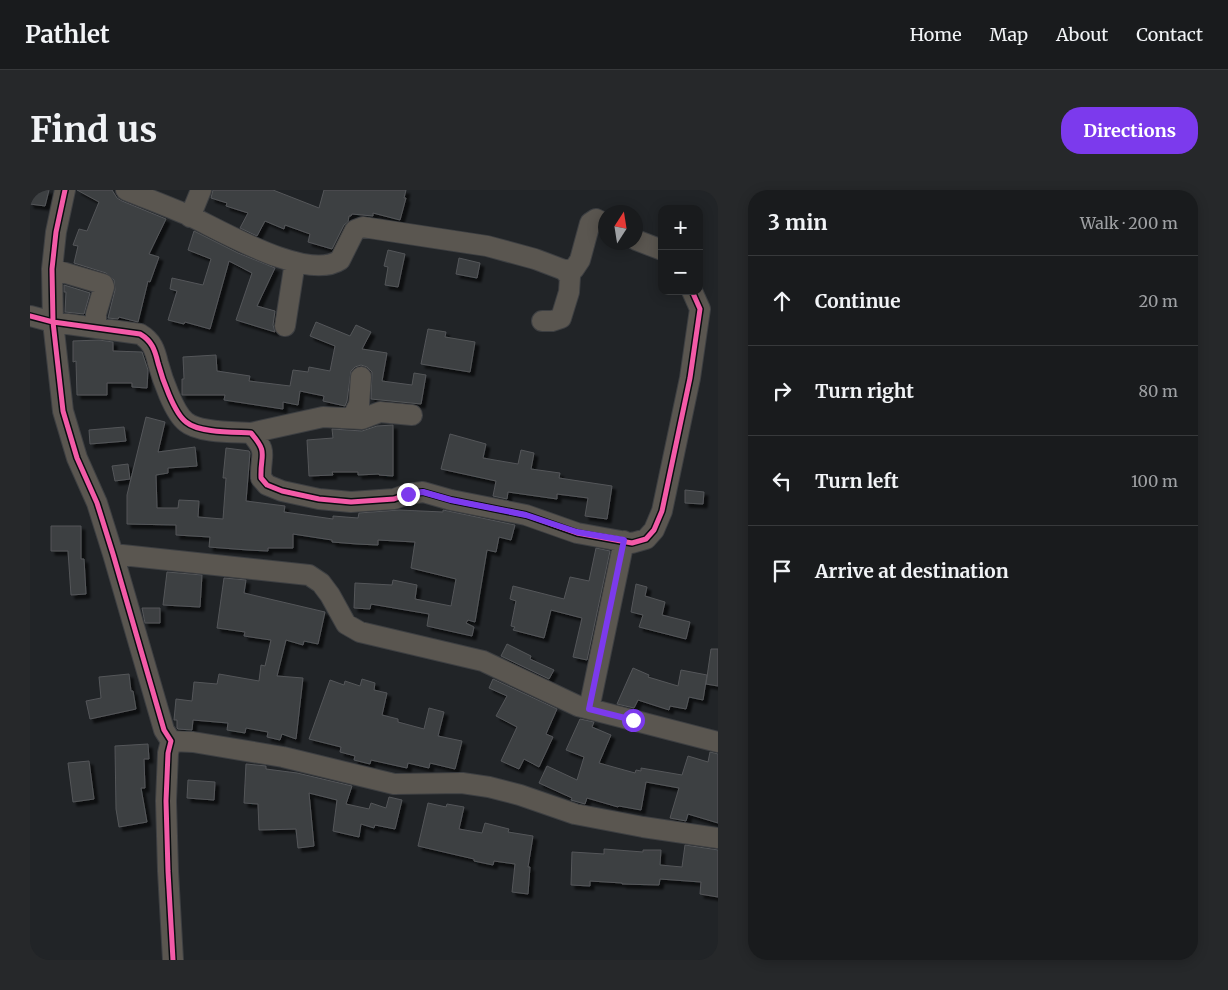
<!DOCTYPE html>
<meta charset="utf-8">
<style>
body{margin:0;font-family:Merriweather,serif;background:#26282a;color:#f1f3f6}
.controls{position:absolute;right:15px;top:15px;display:grid;overflow:hidden;border-radius:10px;box-shadow:0 2px 12px #0003}
.controls button{width:45px;height:45px;display:grid;place-items:center;padding:0;border:0;border-bottom:1px solid #37393b;background:#191b1d;color:#f1f3f6;font:25px sans-serif}
.compass{position:absolute;left:568px;top:15px;width:45px;height:45px;border-radius:50%;background:#191b1d;box-shadow:0 2px 12px #0003;rotate:12deg}
.stop{position:absolute;width:15px;height:15px;margin:-11px;border:4px solid #7c3aed;border-radius:50%;background:#fff}
.stop.end{background:#7c3aed;border-color:#fff;box-shadow:0 1px 5px #0008}
.list{margin:0;padding:0;list-style:none}
h2{display:flex;justify-content:space-between;align-items:center;height:65px;margin:0;padding:0 20px;font-size:21px}
h2 small{font-size:16px;font-weight:400;color:#9fa1a4}
.list li{display:grid;grid-template-columns:32px 1fr auto;gap:15px;align-items:center;box-sizing:border-box;height:90px;padding:0 20px;border-top:1px solid #37393b}
.list b{display:block;font-size:19px;white-space:nowrap}
.list em{font-size:16px;font-style:normal;color:#9fa1a4}
.icon{flex:none;width:28px;height:28px;fill:none;stroke:currentColor;stroke-width:2;stroke-linecap:round;stroke-linejoin:round}
.map{position:relative;flex:none;width:688px;height:770px;overflow:hidden;border-radius:20px}
header{display:flex;align-items:center;gap:30px;box-sizing:border-box;height:70px;padding:0 25px;background:#191b1d;border-bottom:1px solid #37393b}
header strong{font-size:24px}
nav{display:flex;gap:28px;margin-inline-start:auto;font-size:18px}
.intro{display:flex;align-items:center;justify-content:space-between;box-sizing:border-box;height:120px;padding:0 30px}
h1{margin:0;font-size:35px}
.button{padding:12px 22px;border-radius:20px;background:#7c3aed;color:#fff;font-size:18px;font-weight:700}
main{display:flex;gap:30px;padding:0 30px}
aside{flex:1;background:#191b1d;border-radius:20px;box-shadow:0 2px 12px #0003}
.map>svg:first-child{display:block}
.building{fill:#3c3f42;stroke:#545659;filter:url(#shadow)}
.lines{fill:none;stroke-linecap:round;stroke-linejoin:round}
.minor-casing{stroke:#3d3f42;stroke-width:22}
.minor{stroke:#5a5650;stroke-width:20}
.cycleway-casing{stroke:#0a0d10;stroke-width:8}
.cycleway{stroke:#f35aa7;stroke-width:5}
.route{stroke:#7c3aed;stroke-width:6}
</style>
<header>
<strong>Pathlet</strong>
<nav><a>Home</a><a>Map</a><a>About</a><a>Contact</a></nav>
</header>
<div class="intro"><h1>Find us</h1><a class="button">Directions</a></div>
<main>
<div class="map">
<svg width="688" height="770" viewBox="0 0 688 770">
<defs>
<filter id="shadow"><feDropShadow dx="4" dy="4" stdDeviation="1" flood-color="#0009"/></filter>
</defs>
<rect width="100%" height="100%" fill="#212427"/>
<path class="building" d="M 0,0 L 19,0 L 15,16 L 0,14 Z
M 47,0 L 82,0 L 87,8 L 92,11 L 136,29 L 119,64 L 129,67 L 120,92 L 118,91 L 108,132 L 89,127 L 88,129 L 78,128 L 85,100 L 84,90 L 76,83 L 44,73 L 48,56 L 43,55 L 49,39 L 57,41 L 69,12 Z
M 183,0 L 243,0 L 289,18 L 294,0 L 376,0 L 374,8 L 376,8 L 370,30 L 343,23 L 343,26 L 322,24 L 321,26 L 319,26 L 318,32 L 314,35 L 302,59 L 278,52 L 280,44 L 255,35 L 254,39 L 235,31 L 227,46 L 210,38 L 218,23 L 196,16 L 197,13 L 181,8 Z
M 164,41 L 208,63 L 245,78 L 227,116 L 245,121 L 243,135 L 245,142 L 206,130 L 222,83 L 199,71 L 180,139 L 155,132 L 154,134 L 138,130 L 147,101 L 140,99 L 142,88 L 173,95 L 181,69 L 158,60 Z
M 358,60 L 375,64 L 368,97 L 355,95 L 358,77 L 354,76 Z
M 429,68 L 450,73 L 447,88 L 426,84 Z
M 34,95 L 60,103 L 54,124 L 35,122 L 36,102 L 34,102 Z
M 286,132 L 320,146 L 326,135 L 341,142 L 332,159 L 357,163 L 352,191 L 382,195 L 384,183 L 396,185 L 391,214 L 341,209 L 342,182 L 337,177 L 331,175 L 325,177 L 321,181 L 317,211 L 315,216 L 293,211 L 294,206 L 270,201 L 268,215 L 253,212 L 253,219 L 194,210 L 195,205 L 152,205 L 152,189 L 154,189 L 153,167 L 186,165 L 187,181 L 220,186 L 219,191 L 260,196 L 263,180 L 278,182 L 279,177 L 300,181 L 305,156 L 280,146 Z
M 398,139 L 416,142 L 415,147 L 445,152 L 440,182 L 391,174 Z
M 69,150 L 83,152 L 83,161 L 112,162 L 118,180 L 117,198 L 102,197 L 102,193 L 77,193 L 77,205 L 47,205 L 46,171 L 43,172 L 43,151 Z
M 116,227 L 135,232 L 128,262 L 165,257 L 167,276 L 138,278 L 138,283 L 126,285 L 127,318 L 148,318 L 149,310 L 169,311 L 168,327 L 193,329 L 196,288 L 193,288 L 196,258 L 219,261 L 220,263 L 216,311 L 255,316 L 254,322 L 303,329 L 303,326 L 328,328 L 329,323 L 369,320 L 413,322 L 413,320 L 485,335 L 481,350 L 469,347 L 466,362 L 457,360 L 445,432 L 438,430 L 436,433 L 444,437 L 442,446 L 397,436 L 399,424 L 341,414 L 340,419 L 324,418 L 325,393 L 362,395 L 363,390 L 387,395 L 385,409 L 421,416 L 426,389 L 381,378 L 385,352 L 348,350 L 348,355 L 327,354 L 302,352 L 302,350 L 263,344 L 263,358 L 238,358 L 238,361 L 218,360 L 179,357 L 180,347 L 146,345 L 146,335 L 97,334 L 97,305 Z
M 363,235 L 363,286 L 349,285 L 349,284 L 328,285 L 328,282 L 302,282 L 303,285 L 279,286 L 277,250 L 303,248 L 302,239 L 332,241 L 347,236 Z
M 94,237 L 96,251 L 60,254 L 59,240 Z
M 420,244 L 456,254 L 453,268 L 488,274 L 491,260 L 504,263 L 501,279 L 530,283 L 529,288 L 582,296 L 577,329 L 555,326 L 558,308 L 527,304 L 527,309 L 478,302 L 477,309 L 463,306 L 466,291 L 411,279 Z
M 98,274 L 100,289 L 85,291 L 82,276 Z
M 655,300 L 674,302 L 673,314 L 655,313 Z
M 21,336 L 51,336 L 51,369 L 54,369 L 56,404 L 41,405 L 38,361 L 21,361 Z
M 566,358 L 580,361 L 557,470 L 543,467 L 552,428 L 521,420 L 514,448 L 483,440 L 485,437 L 481,436 L 486,411 L 480,409 L 483,396 L 534,409 L 540,387 L 559,391 Z
M 137,382 L 172,385 L 170,417 L 133,415 Z
M 194,388 L 216,390 L 214,403 L 295,422 L 288,454 L 274,451 L 273,455 L 256,450 L 247,486 L 273,488 L 266,549 L 252,544 L 250,550 L 237,547 L 238,542 L 216,538 L 215,543 L 197,540 L 198,533 L 163,530 L 162,540 L 148,539 L 147,538 L 147,530 L 144,530 L 146,509 L 162,511 L 164,492 L 187,494 L 189,484 L 229,491 L 231,475 L 235,476 L 241,450 L 214,446 L 215,442 L 187,438 Z
M 606,394 L 617,397 L 615,406 L 635,412 L 632,425 L 660,432 L 656,449 L 609,437 L 613,425 L 601,422 Z
M 112,418 L 130,418 L 130,433 L 115,433 Z
M 477,454 L 501,466 L 500,469 L 524,480 L 519,489 L 471,466 Z
M 681,459 L 688,459 L 688,496 L 676,494 Z
M 603,478 L 619,485 L 618,487 L 648,496 L 651,480 L 677,485 L 673,510 L 659,507 L 656,519 L 640,516 L 639,520 L 608,510 L 604,518 L 587,514 Z
M 99,484 L 101,501 L 103,501 L 106,519 L 60,529 L 56,511 L 71,508 L 69,487 Z
M 332,489 L 345,493 L 344,500 L 357,503 L 352,525 L 368,529 L 368,532 L 394,539 L 399,518 L 414,522 L 408,546 L 432,551 L 425,579 L 400,573 L 399,578 L 378,573 L 377,578 L 341,570 L 340,574 L 324,570 L 325,566 L 310,562 L 311,557 L 279,549 L 300,490 L 314,495 L 315,491 L 330,496 Z
M 463,489 L 527,519 L 516,544 L 523,547 L 509,577 L 494,569 L 489,579 L 471,571 L 487,537 L 466,526 L 477,506 L 459,498 Z
M 550,529 L 564,532 L 562,537 L 581,545 L 569,573 L 605,583 L 606,580 L 611,581 L 611,578 L 652,585 L 658,566 L 678,572 L 680,562 L 688,564 L 688,633 L 658,624 L 656,631 L 640,628 L 649,598 L 616,592 L 611,620 L 589,616 L 588,617 L 557,608 L 555,614 L 541,610 L 542,608 L 509,593 L 517,576 L 547,590 L 554,567 L 536,560 Z
M 118,554 L 119,569 L 114,569 L 115,598 L 111,598 L 117,632 L 89,637 L 86,619 L 85,556 Z
M 59,571 L 64,609 L 43,612 L 38,573 Z
M 216,574 L 236,576 L 236,579 L 267,583 L 322,596 L 316,614 L 339,619 L 341,613 L 356,618 L 359,607 L 372,610 L 365,639 L 345,635 L 344,638 L 331,634 L 329,647 L 303,641 L 307,610 L 279,603 L 284,656 L 268,658 L 266,639 L 229,640 L 228,614 L 214,613 Z
M 158,590 L 185,592 L 184,610 L 157,608 Z
M 398,613 L 416,617 L 417,614 L 434,617 L 429,639 L 452,643 L 455,633 L 479,639 L 478,642 L 503,646 L 498,677 L 500,677 L 498,704 L 482,702 L 485,674 L 464,671 L 463,675 L 444,671 L 444,669 L 388,656 Z
M 655,655 L 688,660 L 688,707 L 670,704 L 671,692 L 630,689 L 629,695 L 592,694 L 592,693 L 560,691 L 560,696 L 541,695 L 542,662 L 574,664 L 574,659 L 613,662 L 613,660 L 631,660 L 630,675 L 652,677 Z"/>
<g class="lines">
<defs>
<path id="minor" d="M 35,0 L 26,42 L 22,79 L 23,132 L 33,221 L 47,268 L 67,313 L 83,364 L 134,540 L 141,551 L 138,563 L 136,611 L 138,681 L 143,770
M 96,0 C 118,9 139,17 160,26 C 192,41 277,92 310,70 L 325,40 L 333,37 L 457,56 L 505,69 L 534,80
M 160,27 L 171,0
M 606,50 L 632,60
M 22,79 L 73,94 L 74,97 L 66,124 L 66,138
M 0,126 L 23,132 L 110,144 C 122,151 125,160 128,173 C 132,188 144,223 156,232 C 169,243 204,242 221,243 C 239,264 230,263 231,288 L 237,295 L 252,301 L 289,309 L 321,312 L 364,309 L 378,304 L 393,302 L 421,310 L 496,325 L 547,343 L 602,353 L 616,349 L 624,340 L 632,321 L 660,188 L 670,119 L 662,101
M 512,131 L 522,131 L 531,128 L 539,102 L 540,87 L 534,80 L 544,79 L 550,70 L 560,33 L 566,29 L 576,34
M 255,136 L 265,72
M 322,228 L 329,214 L 331,187
M 221,243 L 293,227 L 332,229 L 350,222 L 382,225
M 83,364 L 279,385 L 291,393 L 300,405 L 316,434 L 330,442 L 453,471 L 548,516 L 688,552
M 559,519 L 594,351
M 141,551 L 163,552 L 253,567 L 364,594 L 432,593 L 459,597 L 490,605 L 545,624 L 613,637 L 688,648"/>
</defs>
<use href="#minor" class="minor-casing"/>
<use href="#minor" class="minor"/>
<defs>
<path id="cycleway" d="M 35,0 L 26,42 L 22,79 L 23,132 L 33,221 L 47,268 L 67,313 L 83,364 L 134,540 L 141,551 L 138,563 L 136,611 L 138,681 L 143,770
M 0,126 L 23,132 L 110,144 C 122,151 125,160 128,173 C 132,188 144,223 156,232 C 169,243 204,242 221,243 C 239,264 230,263 231,288 L 237,295 L 252,301 L 289,309 L 321,312 L 364,309 L 378,304 L 393,302 L 421,310 L 496,325 L 547,343 L 602,353 L 616,349 L 624,340 L 632,321 L 660,188 L 670,119 L 662,101"/>
</defs>
<use href="#cycleway" class="cycleway-casing"/>
<use href="#cycleway" class="cycleway"/>
</g>
<g class="lines">
<path class="route" d="M 378,304 L 393,302 L 421,310 L 496,325 L 547,342 L 594,350 L 559,519 L 603,530"/>
</g>
</svg>
<div class="controls">
<button>+</button>
<button>−</button>
</div>
<svg class="compass" viewBox="-18 -18 36 36"><path d="M0-13l5 13h-10z" fill="#e53935"/><path d="M0 13l5-13h-10z" fill="#9fa1a4"/></svg>
<div class="stop" style="left:603px;top:530px"></div>
<div class="stop end" style="left:378px;top:304px"></div>
</div>
<aside>
<h2>3 min<small>Walk · 200 m</small></h2>
<ul class="list">
<li><svg class="icon" aria-label="ahead" viewBox="0 0 24 24"><path d="M12 20V5M6 11l6-6 6 6"/></svg><div><b>Continue</b></div><em>20 m</em></li>
<li><svg class="icon" aria-label="right" viewBox="0 0 24 24"><path d="M7 20v-9h11M14 6l5 5-5 5"/></svg><div><b>Turn right</b></div><em>80 m</em></li>
<li><svg class="icon" aria-label="left" viewBox="0 0 24 24"><path d="M17 20v-9H6M10 6l-5 5 5 5"/></svg><div><b>Turn left</b></div><em>100 m</em></li>
<li><svg class="icon" aria-label="arrive" viewBox="0 0 24 24"><path d="M6 21V4h12l-3 4 3 4H6"/></svg><div><b>Arrive at destination</b></div></li>
</ul>
</aside>
</main>
